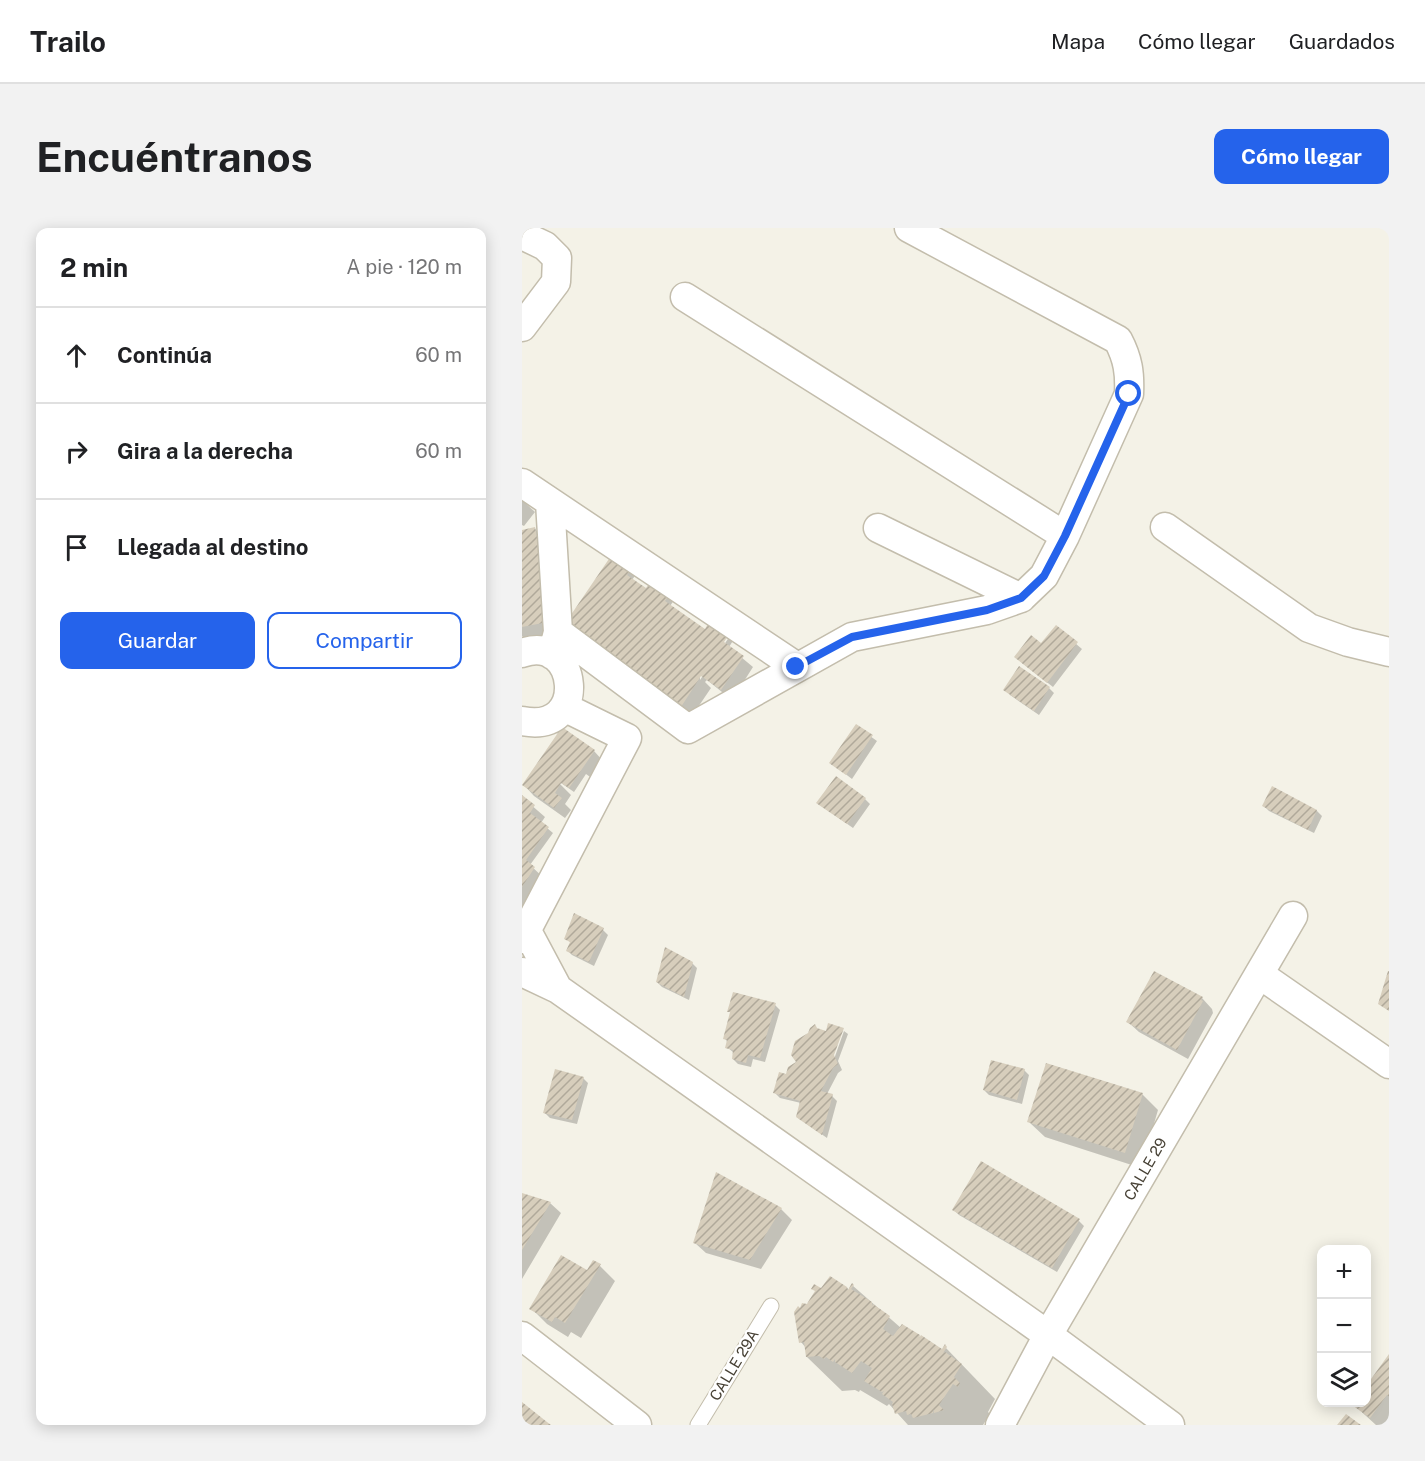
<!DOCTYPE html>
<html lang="es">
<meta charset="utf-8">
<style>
body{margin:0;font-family:"Public Sans",sans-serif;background:#f2f2f2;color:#202124}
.controls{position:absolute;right:18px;bottom:18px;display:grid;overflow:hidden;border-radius:12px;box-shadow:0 3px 15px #0003}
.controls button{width:54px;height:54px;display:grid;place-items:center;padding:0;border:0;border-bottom:2px solid #e0e0e0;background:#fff;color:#202124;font:30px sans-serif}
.stop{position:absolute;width:18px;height:18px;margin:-14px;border:4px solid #2563eb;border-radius:50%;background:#fff}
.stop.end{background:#2563eb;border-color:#fff;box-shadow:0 2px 6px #0008}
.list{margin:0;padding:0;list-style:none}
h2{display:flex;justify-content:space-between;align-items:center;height:78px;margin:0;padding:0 24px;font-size:26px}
h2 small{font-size:20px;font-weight:400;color:#757577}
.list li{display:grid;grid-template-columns:39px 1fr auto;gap:18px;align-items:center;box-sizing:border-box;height:96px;padding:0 24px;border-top:2px solid #e0e0e0}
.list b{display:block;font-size:22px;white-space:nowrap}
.list em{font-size:20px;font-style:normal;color:#757577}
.actions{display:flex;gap:12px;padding:18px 24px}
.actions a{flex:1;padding:14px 0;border:2px solid #2563eb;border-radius:12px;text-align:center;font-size:21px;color:#2563eb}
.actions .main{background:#2563eb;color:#fff}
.icon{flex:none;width:33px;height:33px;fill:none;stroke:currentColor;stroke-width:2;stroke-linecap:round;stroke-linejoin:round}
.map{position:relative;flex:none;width:867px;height:1197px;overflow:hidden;border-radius:12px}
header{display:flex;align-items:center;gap:36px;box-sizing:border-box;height:84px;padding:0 30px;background:#fff;border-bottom:2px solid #e0e0e0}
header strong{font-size:28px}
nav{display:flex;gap:33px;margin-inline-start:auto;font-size:21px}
.intro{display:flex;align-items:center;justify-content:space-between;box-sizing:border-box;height:144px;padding:0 36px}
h1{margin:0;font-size:42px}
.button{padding:15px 27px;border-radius:12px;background:#2563eb;color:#fff;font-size:21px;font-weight:700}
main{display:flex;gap:36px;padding:0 36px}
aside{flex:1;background:#fff;border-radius:12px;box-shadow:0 3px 15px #0003}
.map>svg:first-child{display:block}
.shadow{fill:#0003}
.building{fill:url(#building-hatch)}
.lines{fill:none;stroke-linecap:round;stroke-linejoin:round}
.service-casing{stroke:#c3bdac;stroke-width:17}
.minor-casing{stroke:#c3bdac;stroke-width:31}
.service{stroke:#fff;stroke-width:15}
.minor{stroke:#fff;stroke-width:28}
.route{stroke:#2563eb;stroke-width:8}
.labels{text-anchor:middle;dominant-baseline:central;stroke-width:4.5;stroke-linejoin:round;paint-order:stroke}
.street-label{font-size:15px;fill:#484236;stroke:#fff}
</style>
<header>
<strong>Trailo</strong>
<nav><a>Mapa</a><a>Cómo llegar</a><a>Guardados</a></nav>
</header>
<div class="intro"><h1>Encuéntranos</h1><a class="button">Cómo llegar</a></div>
<main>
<aside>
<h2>2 min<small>A pie · 120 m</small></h2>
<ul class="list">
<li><svg class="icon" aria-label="ahead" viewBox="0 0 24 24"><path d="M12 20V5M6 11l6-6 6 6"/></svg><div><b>Continúa</b></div><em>60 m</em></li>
<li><svg class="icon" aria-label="right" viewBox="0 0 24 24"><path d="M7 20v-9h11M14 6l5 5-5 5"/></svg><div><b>Gira a la derecha</b></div><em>60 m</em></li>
<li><svg class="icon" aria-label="arrive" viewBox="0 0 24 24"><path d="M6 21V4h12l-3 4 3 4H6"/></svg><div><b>Llegada al destino</b></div></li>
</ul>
<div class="actions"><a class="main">Guardar</a><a>Compartir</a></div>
</aside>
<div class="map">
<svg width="867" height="1197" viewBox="0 0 867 1197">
<defs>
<pattern id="building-hatch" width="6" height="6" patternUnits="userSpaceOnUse" patternTransform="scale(1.5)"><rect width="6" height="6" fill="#d7cebc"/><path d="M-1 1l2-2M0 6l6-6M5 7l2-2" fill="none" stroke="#b0a99a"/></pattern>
</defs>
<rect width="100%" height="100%" fill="#f4f2e7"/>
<path class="shadow" d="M 0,272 L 13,284 L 2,298 L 0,297 Z
M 13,301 L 18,306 L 41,404 L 3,411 L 0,408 L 0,303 Z
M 94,324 L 117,342 L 110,352 L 125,362 L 155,368 L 148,378 L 178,448 L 178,452 L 210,405 L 214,408 L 207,419 L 231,439 L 210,472 L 185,452 L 183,454 L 189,460 L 168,491 L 149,478 Z
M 534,399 L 560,421 L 531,459 L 499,434 L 519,417 Z
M 527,460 L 532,465 L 517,487 L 488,467 Z
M 334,498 L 355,513 L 330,551 L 309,535 Z
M 72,523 L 82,534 L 71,551 L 64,546 L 52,564 L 39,555 L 38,556 L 49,567 L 43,576 L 49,582 L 43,590 L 12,568 L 2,557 Z
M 751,560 L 795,583 L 800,588 L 792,605 L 747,583 L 742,578 Z
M 0,569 L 23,589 L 19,595 L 31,605 L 8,637 L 23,651 L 0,680 Z
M 343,571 L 348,576 L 331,600 L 301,579 Z
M 81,702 L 86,707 L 72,738 L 50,727 L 45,722 L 49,715 L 44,710 Z
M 170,735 L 175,740 L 167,772 L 140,759 L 135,754 Z
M 680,770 L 690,781 L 691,785 L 666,831 L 617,804 L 606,794 Z
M 253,777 L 258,782 L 243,834 L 231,831 L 229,839 L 216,836 L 211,831 L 212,825 L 205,819 L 206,814 L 202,810 L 209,785 L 207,783 Z
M 321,801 L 308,833 L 311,834 L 322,803 L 326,806 L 316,833 L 320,842 L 316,845 L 305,866 L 310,868 L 315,873 L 305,910 L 275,889 L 279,875 L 258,870 L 253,865 L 297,802 L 305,804 Z
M 502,842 L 507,847 L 500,876 L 467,867 L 462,862 Z
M 61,850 L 66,855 L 55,896 L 28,890 L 23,885 Z
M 620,866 L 636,882 L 619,940 L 523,909 L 507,894 Z
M 459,935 L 557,993 L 562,998 L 535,1044 L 437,987 L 432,982 Z
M 195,946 L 259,981 L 270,992 L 239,1041 L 184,1025 L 173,1015 Z
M 0,967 L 28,975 L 39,985 L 0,1051 Z
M 78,1038 L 93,1053 L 59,1110 L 49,1104 L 46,1109 L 25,1096 L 9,1080 Z
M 330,1057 L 379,1100 L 381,1098 L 420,1123 L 424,1120 L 473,1171 L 466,1184 L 472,1190 L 471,1192 L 466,1189 L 461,1197 L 386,1197 L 367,1176 L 365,1178 L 338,1162 L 337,1164 L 333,1162 L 320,1163 L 285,1129 L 284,1120 L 279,1114 L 278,1082 L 285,1078 L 300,1062 L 325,1060 L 327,1062 Z
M 867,1129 L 867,1197 L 854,1197 L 832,1177 L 844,1174 Z"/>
<path class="building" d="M 13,299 L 31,393 L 0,399 L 0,302 Z
M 93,322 L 113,336 L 105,347 L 124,360 L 132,349 L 151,362 L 143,373 L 183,401 L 190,389 L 210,402 L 202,414 L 222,428 L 199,462 L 179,448 L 157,482 L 40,400 Z
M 534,397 L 556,414 L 525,455 L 492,429 L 509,407 L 519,415 Z
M 497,438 L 528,459 L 512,483 L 481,462 Z
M 334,496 L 351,507 L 324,547 L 307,535 Z
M 40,499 L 73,522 L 47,560 L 39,555 L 33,565 L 40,570 L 32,580 L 0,557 Z
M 314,548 L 344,570 L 325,596 L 294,575 Z
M 750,558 L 795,582 L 786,602 L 740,578 Z
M 0,567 L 13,577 L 8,585 L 27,599 L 4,632 L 13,639 L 0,659 Z
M 52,685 L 82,700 L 67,734 L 44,723 L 48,714 L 42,711 Z
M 143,719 L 171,734 L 162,769 L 134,754 Z
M 632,743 L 681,769 L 679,772 L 681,773 L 655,822 L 604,794 Z
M 866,743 L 867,743 L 867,783 L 856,776 Z
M 211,764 L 254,775 L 238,830 L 226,827 L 224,835 L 210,831 L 211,822 L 203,820 L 205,812 L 201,811 L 208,784 L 205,784 Z
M 306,795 L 322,800 L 312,827 L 316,836 L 311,840 L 299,863 L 311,866 L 300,907 L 274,889 L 278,873 L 251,865 L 257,844 L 264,846 L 266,839 L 274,834 L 269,827 L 273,813 L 286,805 L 288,800 L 293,796 L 295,800 L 304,803 Z
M 469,832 L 503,841 L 495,872 L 461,862 Z
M 524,835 L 621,865 L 603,925 L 505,894 Z
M 33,841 L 62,849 L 50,892 L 21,885 Z
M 459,933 L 558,991 L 530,1040 L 430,982 Z
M 194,944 L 260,980 L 228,1032 L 171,1015 Z
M 0,965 L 29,974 L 0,1022 Z
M 39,1027 L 65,1042 L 71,1032 L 79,1036 L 43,1095 L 33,1089 L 30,1094 L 7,1081 Z
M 308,1048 L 325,1059 L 326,1062 L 330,1055 L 332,1057 L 329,1061 L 350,1074 L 350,1078 L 351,1076 L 368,1088 L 361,1101 L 371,1108 L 380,1096 L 398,1107 L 397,1110 L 399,1107 L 420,1121 L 423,1116 L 425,1119 L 421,1125 L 423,1124 L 440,1136 L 432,1149 L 438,1155 L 436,1159 L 431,1156 L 417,1177 L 422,1182 L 412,1185 L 411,1181 L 411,1185 L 391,1190 L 389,1186 L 385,1187 L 384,1183 L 373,1186 L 370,1176 L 371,1174 L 360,1166 L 362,1163 L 360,1164 L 342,1153 L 350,1140 L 339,1133 L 330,1145 L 313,1134 L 313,1131 L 311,1134 L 304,1129 L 302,1131 L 297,1128 L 284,1129 L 282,1114 L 277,1115 L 272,1084 L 276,1078 L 278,1080 L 280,1075 L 285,1076 L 286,1074 L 293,1063 L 289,1061 L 292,1056 L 299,1060 Z
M 867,1126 L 867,1169 L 865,1167 L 848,1190 L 830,1177 L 832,1174 L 844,1174 L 844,1158 Z
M 0,1174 L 25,1194 L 29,1197 L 0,1197 Z
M 824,1186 L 839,1197 L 815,1197 Z"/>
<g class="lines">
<defs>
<path id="service" d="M 176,1197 L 249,1078"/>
<path id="minor" d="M 0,7 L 23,18 L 35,30 L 34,54 L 0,99
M 163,69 L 543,308
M 0,255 L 275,439
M 28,274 L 36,404
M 643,299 L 787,400 L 826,414 L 867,424
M 356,300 L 499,370
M 0,425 C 56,404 69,507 0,493
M 30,427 L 36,404 L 166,501 L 330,409 L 465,382 L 499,370 L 522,348 L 543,308 L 607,166 C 608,145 606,131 596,112 L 387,0
M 0,699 L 4,701 L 36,761
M 0,711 L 105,510 L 42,479
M 0,744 L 36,761 L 526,1107 L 648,1197
M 737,746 L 867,836
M 0,1108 L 115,1197
M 478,1197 L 526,1107 L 771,688"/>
</defs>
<use href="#service" class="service-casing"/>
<use href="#minor" class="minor-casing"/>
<use href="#service" class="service"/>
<use href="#minor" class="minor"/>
</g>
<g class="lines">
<path class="route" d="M 274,439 L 330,409 L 465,382 L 499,370 L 522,348 L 543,308 L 607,166"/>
</g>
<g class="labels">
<g class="street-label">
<text transform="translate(623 941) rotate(-60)">CALLE 29</text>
<text transform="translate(212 1137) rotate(-59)">CALLE 29A</text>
</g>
</g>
</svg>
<div class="controls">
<button>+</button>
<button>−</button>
<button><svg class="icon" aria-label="layers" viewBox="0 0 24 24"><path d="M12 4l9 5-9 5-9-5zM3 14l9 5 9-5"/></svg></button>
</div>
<div class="stop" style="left:607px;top:166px"></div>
<div class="stop end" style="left:274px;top:439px"></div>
</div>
</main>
